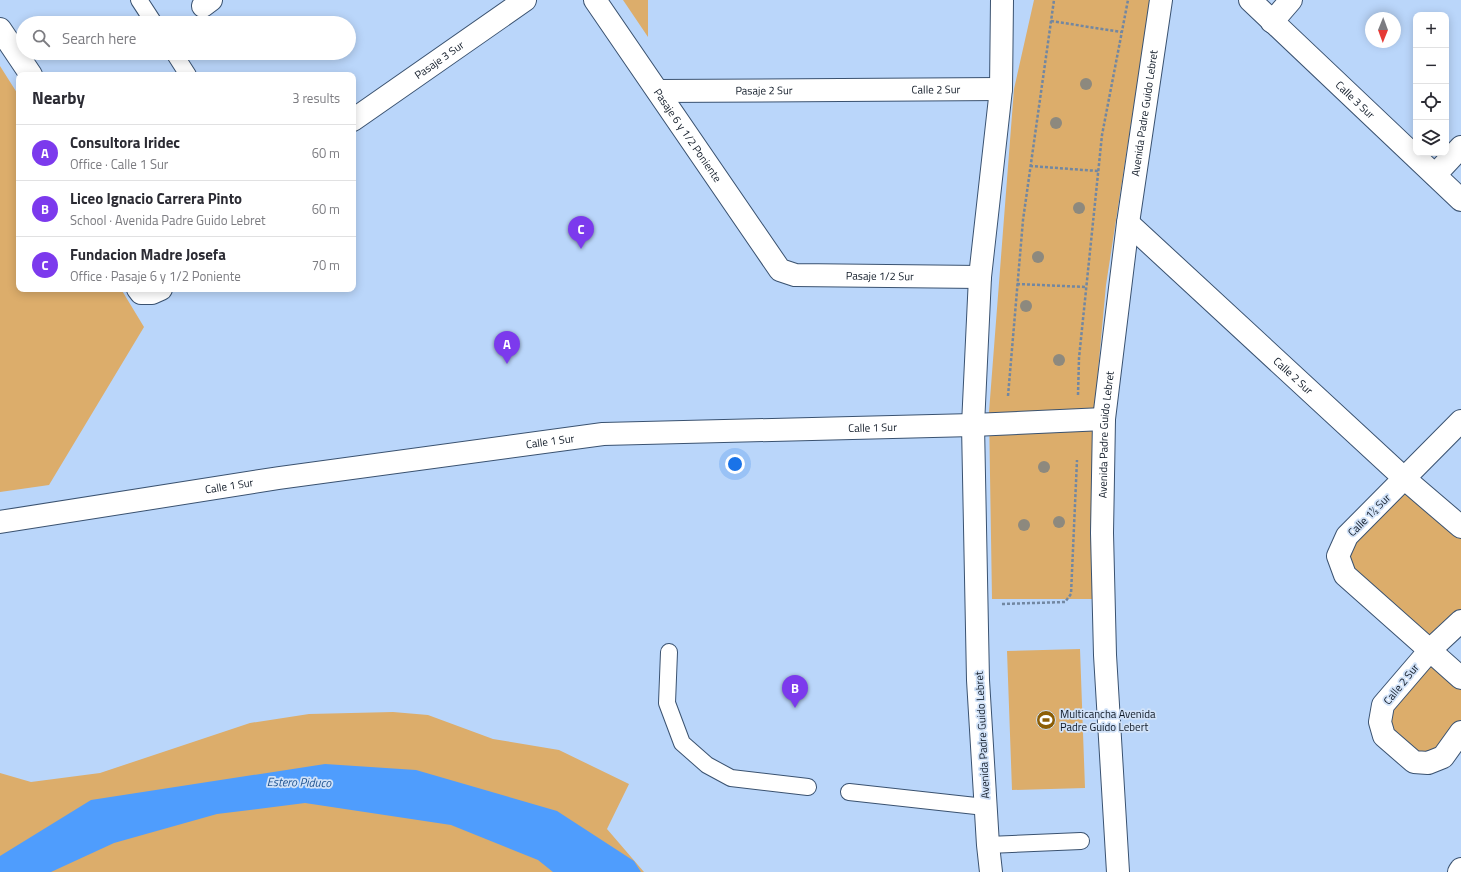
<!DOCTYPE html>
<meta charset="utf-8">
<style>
body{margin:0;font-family:"Titillium Web",sans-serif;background:#f2f2f3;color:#2b2b33}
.controls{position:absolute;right:12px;top:12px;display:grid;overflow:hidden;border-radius:8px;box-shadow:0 2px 10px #0003}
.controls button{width:36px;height:36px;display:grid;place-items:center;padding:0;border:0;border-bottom:1px solid #e1e1e2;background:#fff;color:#2b2b33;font:20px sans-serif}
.compass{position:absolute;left:1365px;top:12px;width:36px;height:36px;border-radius:50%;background:#fff;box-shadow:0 2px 10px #0003;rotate:181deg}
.you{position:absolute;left:735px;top:464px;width:14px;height:14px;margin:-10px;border:3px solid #fff;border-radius:50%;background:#1a73e8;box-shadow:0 0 0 6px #1a73e833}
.badge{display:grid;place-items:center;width:26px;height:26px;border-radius:50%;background:#7c3aed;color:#fff;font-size:13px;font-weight:700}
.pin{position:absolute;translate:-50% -33px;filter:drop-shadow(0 1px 2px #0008)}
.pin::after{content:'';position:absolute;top:21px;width:14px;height:12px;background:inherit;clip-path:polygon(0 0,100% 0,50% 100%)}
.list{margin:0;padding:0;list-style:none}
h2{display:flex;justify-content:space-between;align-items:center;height:52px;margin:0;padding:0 16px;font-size:17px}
h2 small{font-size:13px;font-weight:400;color:#7c7c81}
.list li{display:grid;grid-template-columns:26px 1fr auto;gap:12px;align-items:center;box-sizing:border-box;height:56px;padding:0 16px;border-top:1px solid #e1e1e2}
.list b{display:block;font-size:15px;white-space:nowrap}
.list p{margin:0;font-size:13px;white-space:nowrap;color:#7c7c81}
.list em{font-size:13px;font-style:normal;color:#7c7c81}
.icon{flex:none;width:22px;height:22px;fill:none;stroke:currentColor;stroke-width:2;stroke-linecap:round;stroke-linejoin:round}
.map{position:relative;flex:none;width:1461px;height:872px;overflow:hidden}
.search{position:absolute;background:#fff;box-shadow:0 2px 10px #0003;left:16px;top:16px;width:340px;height:44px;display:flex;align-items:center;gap:10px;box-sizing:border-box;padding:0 14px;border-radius:22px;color:#7c7c81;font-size:15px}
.panel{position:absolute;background:#fff;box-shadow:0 2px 10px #0003;left:16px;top:72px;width:340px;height:220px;border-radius:8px}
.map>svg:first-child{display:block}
.green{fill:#dcad6b}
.water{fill:#4f9dfd}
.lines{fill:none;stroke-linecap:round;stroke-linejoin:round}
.lane-casing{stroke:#3a5270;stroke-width:18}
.street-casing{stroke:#3a5270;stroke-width:24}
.secondary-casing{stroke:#3a5270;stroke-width:24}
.primary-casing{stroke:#3a5270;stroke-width:24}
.path{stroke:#7287a1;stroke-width:2.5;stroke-dasharray:3 2;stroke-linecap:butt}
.lane{stroke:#fff;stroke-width:16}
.street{stroke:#fff;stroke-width:22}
.secondary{stroke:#fff;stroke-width:22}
.primary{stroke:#fff;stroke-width:22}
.tree{fill:#8d897e}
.labels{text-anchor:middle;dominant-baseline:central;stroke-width:3.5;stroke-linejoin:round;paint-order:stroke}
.street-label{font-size:11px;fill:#0f1926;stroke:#d1e2f8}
.poi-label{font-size:11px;fill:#0f1926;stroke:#d1e2f8;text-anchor:start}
.water-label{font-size:12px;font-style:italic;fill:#215592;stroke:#d1e2f8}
</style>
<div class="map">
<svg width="1461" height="872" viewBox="0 0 1461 872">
<rect width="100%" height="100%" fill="#bad6fa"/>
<path class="green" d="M 623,0 L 648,0 L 648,37 Z
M 1034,0 L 1150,0 L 1106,285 L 1092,436 L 1095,599 L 992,599 L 989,412 L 1014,89 Z
M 0,66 L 19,96 L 19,289 L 121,289 L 144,327 L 49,485 L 0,492 Z
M 1405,479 L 1461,527 L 1461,621 L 1431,649 L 1461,678 L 1461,732 L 1428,763 L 1380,722 L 1431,649 L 1345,575 L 1347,536 Z
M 1080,649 L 1085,788 L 1012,790 L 1007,651 Z
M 393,712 L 428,715 L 493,739 L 559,750 L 629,784 L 607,829 L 644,872 L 0,872 L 0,773 L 31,782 L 100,773 L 250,723 L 309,714 Z"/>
<path class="water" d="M 325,764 L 416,770 L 557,811 L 634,861 L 641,872 L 553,872 L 538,860 L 451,825 L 305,803 L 217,814 L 114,843 L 51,872 L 0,872 L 0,856 L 91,800 Z"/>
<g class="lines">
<defs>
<path id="lane" d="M 139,0 L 154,23
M 174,53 L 188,75
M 669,652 L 667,703 L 682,743 L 707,765 L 731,778 L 808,787
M 849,792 L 985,807
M 988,845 L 1081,841"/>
<g id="street">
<path id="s1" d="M 595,0 L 780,270 L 795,275 L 980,277"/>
<path id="s2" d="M 1250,0 L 1461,200"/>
<path d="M 203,6 L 211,0"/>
<path d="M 1272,22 L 1291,0"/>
<path d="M 0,29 L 31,75"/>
<path id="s3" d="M 658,91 L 1001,89"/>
<path id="s4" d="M 353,120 L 525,0"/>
<path d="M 1435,175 L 1461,147"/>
<path id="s5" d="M 1128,223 L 1405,479 L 1461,527"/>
<path d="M 138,289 L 141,293 L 152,293 L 161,289"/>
<path d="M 1461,421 L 1347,536 L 1338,556 L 1345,575 L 1461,678"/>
<path d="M 1461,621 L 1431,649 L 1383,705 L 1380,722 L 1384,736 L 1414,762 L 1428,763 L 1443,757 L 1461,732"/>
<path d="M 1459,872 L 1461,869"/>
</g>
<g id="secondary">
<path id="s6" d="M 0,522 L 279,478 L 603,434 L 973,425 L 1104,419"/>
</g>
<g id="primary">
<path d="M 991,872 L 988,845 L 978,680 L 973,425 L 980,277 L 1001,89 L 1002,0"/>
<path id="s7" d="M 1118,872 L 1105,655 L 1102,533 L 1104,419 L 1128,223 L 1161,0"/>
</g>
</defs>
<use href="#lane" class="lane-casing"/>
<use href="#street" class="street-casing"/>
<use href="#secondary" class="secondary-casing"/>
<use href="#primary" class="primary-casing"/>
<path class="path" d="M 1051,21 L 1121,32
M 1030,166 L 1098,171
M 1017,284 L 1086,287
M 1078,395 L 1079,358 L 1102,135 L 1128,0
M 1008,396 L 1023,220 L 1054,0
M 1002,604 L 1065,602 L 1071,594 L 1077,460"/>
<use href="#lane" class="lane"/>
<use href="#street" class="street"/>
<use href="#secondary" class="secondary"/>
<use href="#primary" class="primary"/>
</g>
<g class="tree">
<circle cx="1086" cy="84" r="6"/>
<circle cx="1056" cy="123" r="6"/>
<circle cx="1079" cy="208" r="6"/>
<circle cx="1038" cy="257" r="6"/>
<circle cx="1026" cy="306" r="6"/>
<circle cx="1059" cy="360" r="6"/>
<circle cx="1044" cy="467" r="6"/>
<circle cx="1059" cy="522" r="6"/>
<circle cx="1024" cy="525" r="6"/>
</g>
<defs>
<symbol id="stadium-disc" viewBox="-11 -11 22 22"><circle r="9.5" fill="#8d5e05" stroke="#d1e2f8"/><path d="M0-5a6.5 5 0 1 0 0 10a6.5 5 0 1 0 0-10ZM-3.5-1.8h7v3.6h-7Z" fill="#fff"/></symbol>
</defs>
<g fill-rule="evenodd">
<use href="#stadium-disc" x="1035" y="709" width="22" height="22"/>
</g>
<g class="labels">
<g class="street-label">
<text stroke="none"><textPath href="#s4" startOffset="105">Pasaje 3 Sur</textPath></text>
<text stroke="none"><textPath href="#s3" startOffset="278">Calle 2 Sur</textPath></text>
<text stroke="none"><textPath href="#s3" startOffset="106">Pasaje 2 Sur</textPath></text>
<text stroke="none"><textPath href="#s2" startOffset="145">Calle 3 Sur</textPath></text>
<text stroke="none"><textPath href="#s7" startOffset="762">Avenida Padre Guido Lebret</textPath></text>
<text stroke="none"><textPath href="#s1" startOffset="164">Pasaje 6 y 1/2 Poniente</textPath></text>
<text stroke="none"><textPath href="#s1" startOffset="428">Pasaje 1/2 Sur</textPath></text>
<text stroke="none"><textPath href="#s5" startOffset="225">Calle 2 Sur</textPath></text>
<text stroke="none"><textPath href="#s6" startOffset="879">Calle 1 Sur</textPath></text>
<text stroke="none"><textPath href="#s7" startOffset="438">Avenida Padre Guido Lebret</textPath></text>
<text stroke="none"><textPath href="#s6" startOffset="556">Calle 1 Sur</textPath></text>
<text stroke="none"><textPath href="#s6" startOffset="232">Calle 1 Sur</textPath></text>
<text transform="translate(1369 515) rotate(-45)">Calle 1½ Sur</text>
<text transform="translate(1401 684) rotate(-51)">Calle 2 Sur</text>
<text transform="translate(982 735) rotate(-93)">Avenida Padre Guido Lebret</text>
</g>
<g class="poi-label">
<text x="1060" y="714">Multicancha Avenida<tspan x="1060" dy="13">Padre Guido Lebert</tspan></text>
</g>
<g class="water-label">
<text transform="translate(299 782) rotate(1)">Estero Piduco</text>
</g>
</g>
</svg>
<div class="controls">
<button>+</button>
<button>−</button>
<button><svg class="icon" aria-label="locate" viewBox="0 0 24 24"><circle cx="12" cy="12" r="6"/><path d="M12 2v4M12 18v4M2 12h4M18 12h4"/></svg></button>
<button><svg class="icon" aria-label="layers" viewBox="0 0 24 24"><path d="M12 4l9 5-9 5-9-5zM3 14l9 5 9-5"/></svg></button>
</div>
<svg class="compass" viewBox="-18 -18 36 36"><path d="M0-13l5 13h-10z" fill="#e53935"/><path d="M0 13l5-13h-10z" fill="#7c7c81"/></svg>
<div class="you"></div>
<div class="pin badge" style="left:507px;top:364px">A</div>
<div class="pin badge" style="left:795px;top:708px">B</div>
<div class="pin badge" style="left:581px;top:249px">C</div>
<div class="search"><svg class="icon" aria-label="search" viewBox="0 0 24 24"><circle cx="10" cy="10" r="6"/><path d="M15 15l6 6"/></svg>Search here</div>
<section class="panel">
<h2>Nearby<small>3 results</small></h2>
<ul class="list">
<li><span class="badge">A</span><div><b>Consultora Iridec</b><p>Office · Calle 1 Sur</p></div><em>60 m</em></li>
<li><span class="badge">B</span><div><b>Liceo Ignacio Carrera Pinto</b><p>School · Avenida Padre Guido Lebret</p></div><em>60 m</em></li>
<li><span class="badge">C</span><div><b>Fundacion Madre Josefa</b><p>Office · Pasaje 6 y 1/2 Poniente</p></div><em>70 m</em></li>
</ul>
</section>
</div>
